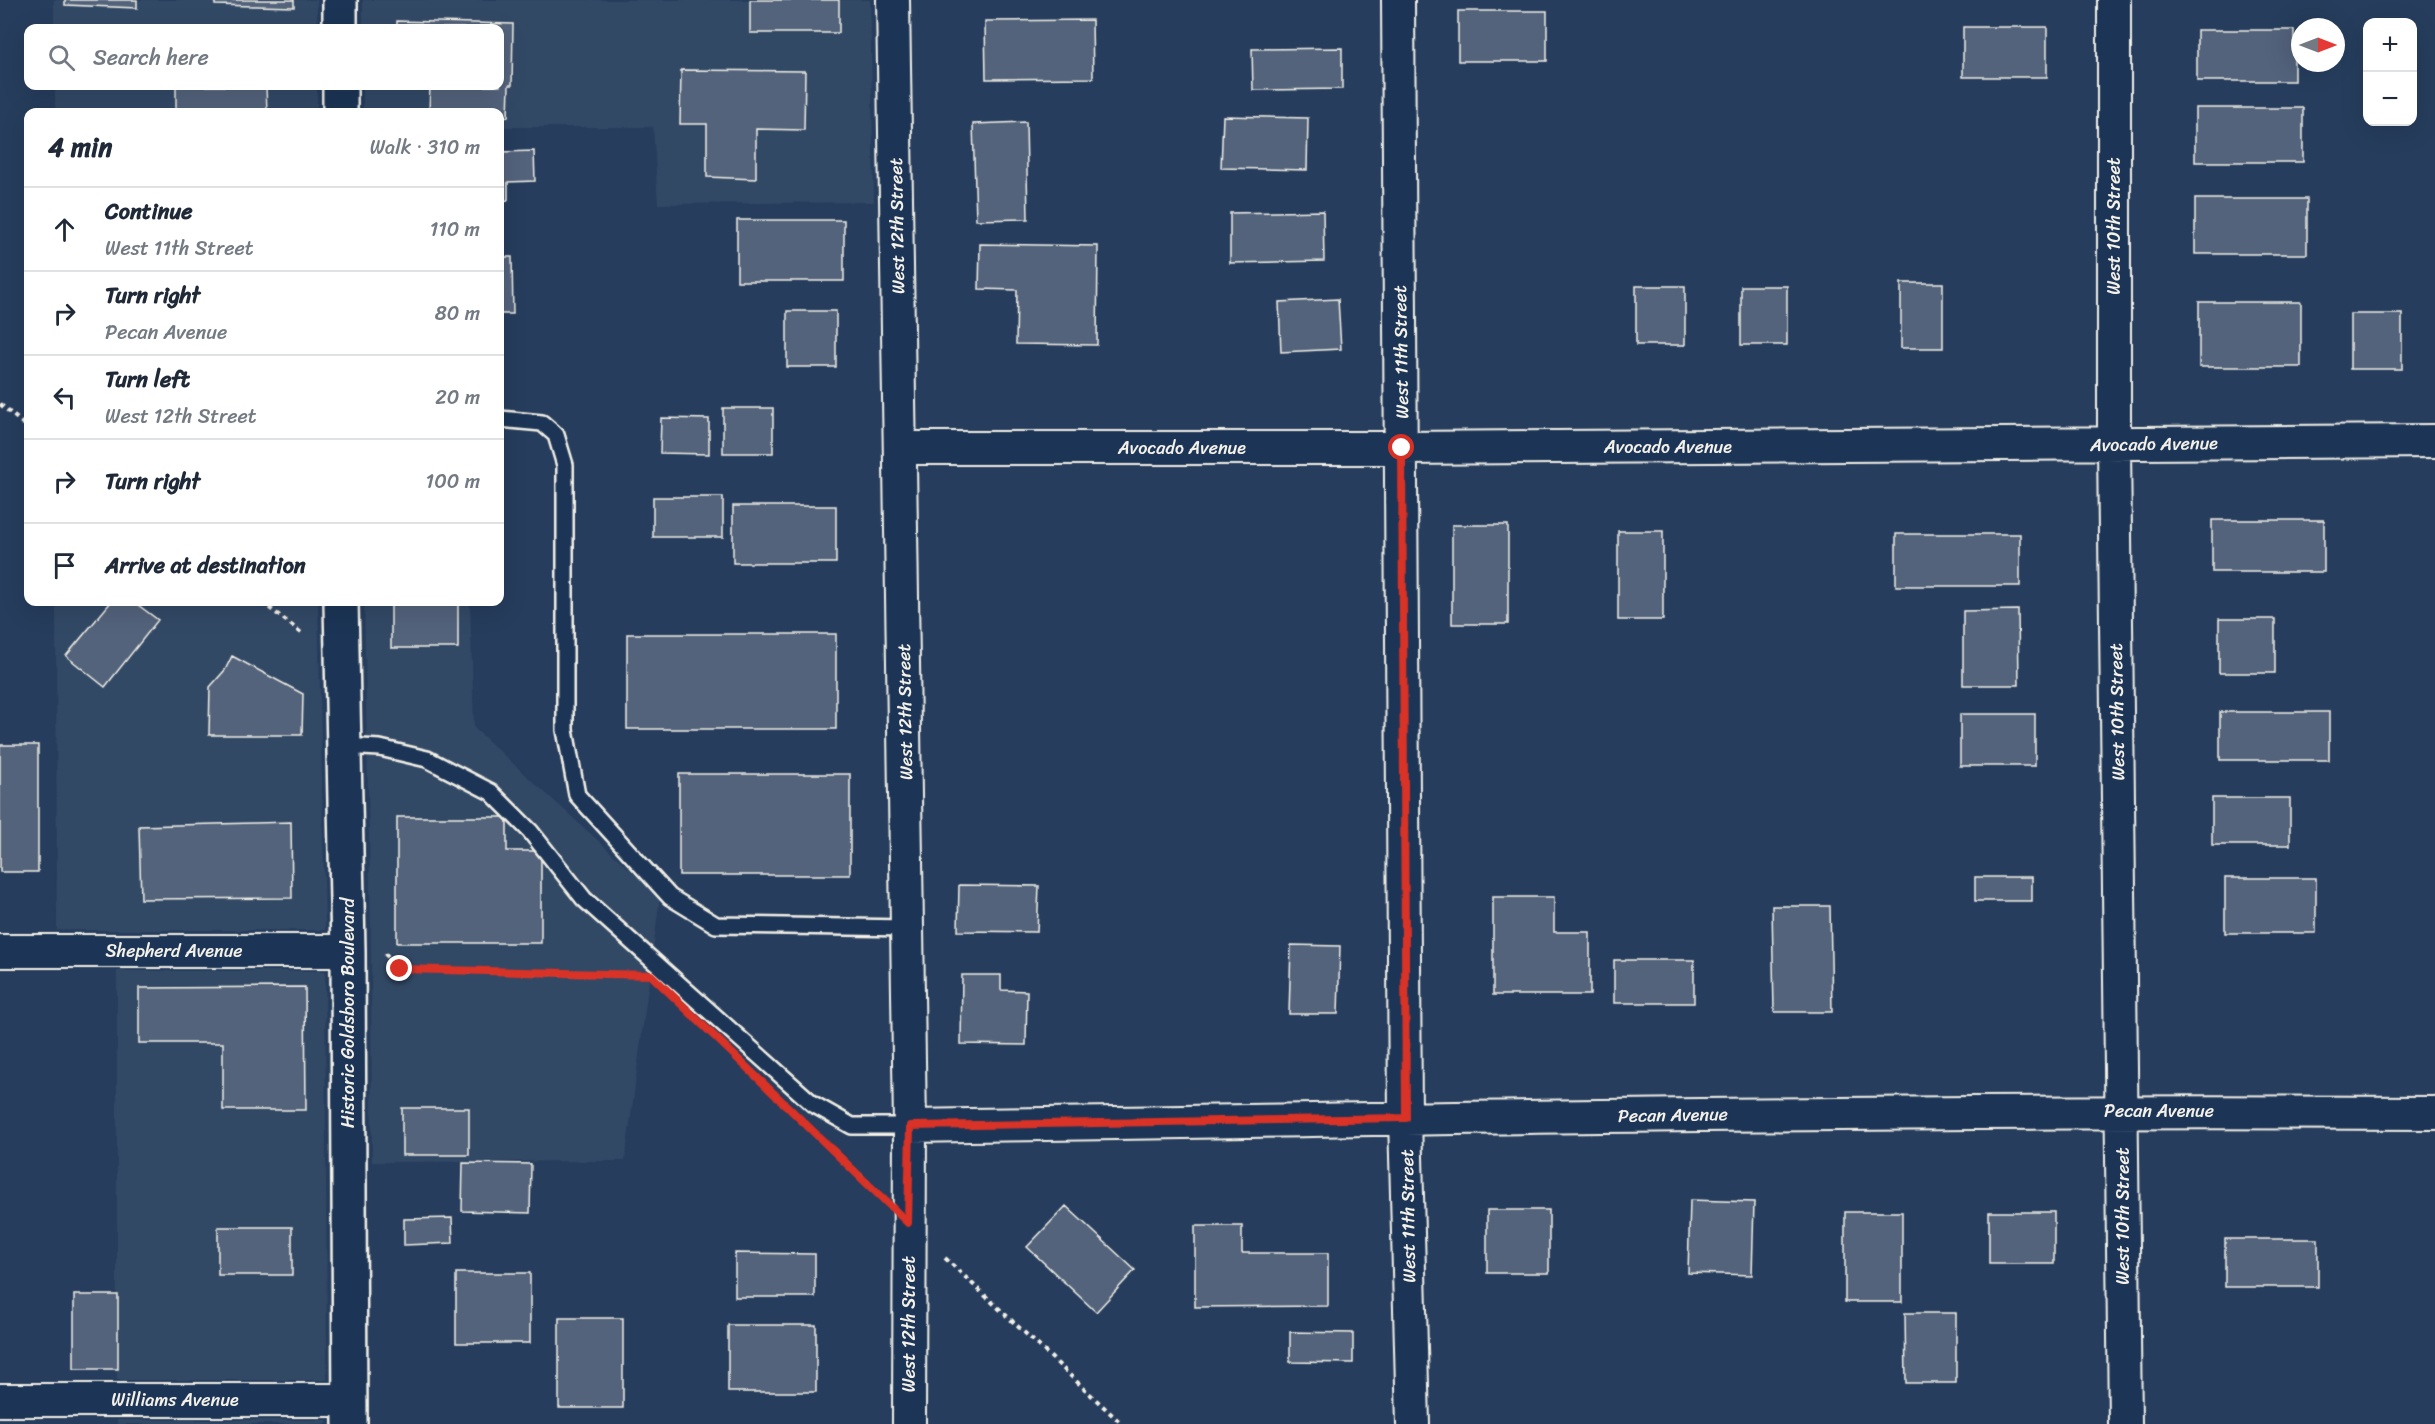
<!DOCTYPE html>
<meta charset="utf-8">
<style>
body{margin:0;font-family:Sriracha,sans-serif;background:#f2f2f3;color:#1f2937}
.controls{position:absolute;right:18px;top:18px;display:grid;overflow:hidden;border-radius:12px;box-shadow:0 6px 24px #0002}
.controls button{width:54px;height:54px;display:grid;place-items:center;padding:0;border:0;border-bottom:2px solid #e0e1e3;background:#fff;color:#1f2937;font:30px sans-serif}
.compass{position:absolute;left:2291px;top:18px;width:54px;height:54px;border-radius:50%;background:#fff;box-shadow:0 6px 24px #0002;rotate:90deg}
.stop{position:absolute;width:18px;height:18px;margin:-14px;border:4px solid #d93025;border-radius:50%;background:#fff}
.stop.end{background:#d93025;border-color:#fff;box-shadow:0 2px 6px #0008}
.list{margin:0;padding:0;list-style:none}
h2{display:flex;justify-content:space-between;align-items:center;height:78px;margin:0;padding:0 24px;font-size:26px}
h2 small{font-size:20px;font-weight:400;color:#747a83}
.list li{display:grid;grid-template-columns:39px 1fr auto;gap:18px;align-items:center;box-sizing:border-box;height:84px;padding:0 24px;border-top:2px solid #e0e1e3}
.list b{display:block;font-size:22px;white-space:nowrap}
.list p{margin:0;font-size:20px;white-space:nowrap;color:#747a83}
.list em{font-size:20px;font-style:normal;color:#747a83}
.icon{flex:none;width:33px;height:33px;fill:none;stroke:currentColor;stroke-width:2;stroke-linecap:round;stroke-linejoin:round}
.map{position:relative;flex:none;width:2435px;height:1424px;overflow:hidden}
.search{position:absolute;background:#fff;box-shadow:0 6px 24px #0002;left:24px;top:24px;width:480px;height:66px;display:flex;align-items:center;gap:15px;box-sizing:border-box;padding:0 21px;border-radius:12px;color:#747a83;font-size:22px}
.panel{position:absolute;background:#fff;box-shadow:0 6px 24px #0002;left:24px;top:108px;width:480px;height:498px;border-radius:12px}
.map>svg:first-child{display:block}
.built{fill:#334966}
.building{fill:#52647b;stroke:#f4f1e8;stroke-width:1.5}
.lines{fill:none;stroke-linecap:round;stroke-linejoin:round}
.lane-casing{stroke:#f4f1e8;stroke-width:20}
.street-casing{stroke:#f4f1e8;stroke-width:36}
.secondary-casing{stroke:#f4f1e8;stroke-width:38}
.path{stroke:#f4f1e8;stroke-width:4;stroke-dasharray:4.5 4.5;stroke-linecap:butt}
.lane{stroke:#1d3557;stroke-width:15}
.street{stroke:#1d3557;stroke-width:32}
.secondary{stroke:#1d3557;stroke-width:33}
.route{stroke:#d93025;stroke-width:8}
.labels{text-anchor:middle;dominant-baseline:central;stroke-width:4.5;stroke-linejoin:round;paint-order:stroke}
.street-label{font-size:18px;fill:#f4f1e8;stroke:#1d3557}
</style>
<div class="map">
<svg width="2435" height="1424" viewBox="0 0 2435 1424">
<rect width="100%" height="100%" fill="#263d5d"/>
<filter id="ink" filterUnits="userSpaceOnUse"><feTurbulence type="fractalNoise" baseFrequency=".0167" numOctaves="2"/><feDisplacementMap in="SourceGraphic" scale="12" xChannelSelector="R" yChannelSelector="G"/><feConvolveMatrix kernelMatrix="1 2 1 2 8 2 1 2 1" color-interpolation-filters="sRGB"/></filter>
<g filter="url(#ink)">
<path class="built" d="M 54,0 L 317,0 L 317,28 L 54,28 Z
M 363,0 L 870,0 L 874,202 L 658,204 L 653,127 L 500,127 L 500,112 L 363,112 L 363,86 L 500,86 L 500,28 L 363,28 Z
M 55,86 L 317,86 L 317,112 L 55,112 Z
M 56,602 L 318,602 L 325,930 L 57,930 Z
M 364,602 L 470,602 L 474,728 L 660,897 L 625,1161 L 372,1162 L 371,930 Z
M 117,971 L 325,971 L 327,1380 L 117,1380 Z
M 117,1420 L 327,1420 L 327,1424 L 117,1424 Z"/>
<path class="building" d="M 65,0 L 137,0 L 137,8 L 65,5 Z
M 215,0 L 294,0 L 294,7 L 215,5 Z
M 750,0 L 839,0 L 839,33 L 750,33 Z
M 1458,11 L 1547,11 L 1547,61 L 1458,61 Z
M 1092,20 L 1093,78 L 986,79 L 985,21 Z
M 397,21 L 513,24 L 512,85 L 509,85 L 508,117 L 500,116 L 500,112 L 429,112 L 430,86 L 500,86 L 500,28 L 397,28 Z
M 1963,27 L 2047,27 L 2047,77 L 1963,77 Z
M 2197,30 L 2294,30 L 2294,81 L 2197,81 Z
M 1342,48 L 1342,89 L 1253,90 L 1252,49 Z
M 681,70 L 805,71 L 804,130 L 756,129 L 756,179 L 707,177 L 707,124 L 680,124 Z
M 176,86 L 266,86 L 267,112 L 176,112 Z
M 2195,108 L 2303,108 L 2303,162 L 2195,162 Z
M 1223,116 L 1308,118 L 1307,170 L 1221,168 Z
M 1026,122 L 1028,219 L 976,220 L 973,124 Z
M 534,151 L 535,181 L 508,182 L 508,200 L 500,201 L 500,152 Z
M 2195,199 L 2307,199 L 2307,254 L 2195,254 Z
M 1323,211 L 1324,261 L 1230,263 L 1230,213 Z
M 737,220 L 844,220 L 844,281 L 737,281 Z
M 980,244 L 1098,246 L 1097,345 L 1016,344 L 1017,290 L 979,289 Z
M 500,257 L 512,257 L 513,314 L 500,314 Z
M 1901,283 L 1943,283 L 1943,348 L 1901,348 Z
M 1636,286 L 1685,286 L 1685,345 L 1636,345 Z
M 1741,286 L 1787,286 L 1787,345 L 1741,345 Z
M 1338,299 L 1341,349 L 1281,352 L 1279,302 Z
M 2199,302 L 2301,302 L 2301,367 L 2199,367 Z
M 787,311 L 836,311 L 836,367 L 787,367 Z
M 2350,314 L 2402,314 L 2402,369 L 2350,369 Z
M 723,408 L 773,408 L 773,453 L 723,453 Z
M 661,418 L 709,419 L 709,454 L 660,453 Z
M 653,497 L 723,497 L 723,537 L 653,537 Z
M 733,506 L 836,506 L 836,563 L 733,563 Z
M 2212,520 L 2324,520 L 2324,572 L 2212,572 Z
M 1452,525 L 1508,525 L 1508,624 L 1452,624 Z
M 1618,531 L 1663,531 L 1663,620 L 1618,620 Z
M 1896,534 L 2020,534 L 2020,586 L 1896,586 Z
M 111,602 L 134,602 L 158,620 L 105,687 L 66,656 Z
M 391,602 L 458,602 L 458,648 L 391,648 Z
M 2018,610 L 2019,685 L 1963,685 L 1963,611 Z
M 2219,619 L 2275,619 L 2275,673 L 2219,673 Z
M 627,634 L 836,634 L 836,729 L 627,729 Z
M 232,656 L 303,694 L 302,735 L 209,735 L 210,687 L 225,670 Z
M 2220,712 L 2329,712 L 2329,760 L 2220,760 Z
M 1960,714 L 2035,714 L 2035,766 L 1960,766 Z
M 0,745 L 38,745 L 38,872 L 0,872 Z
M 679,774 L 850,774 L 850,875 L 679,875 Z
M 2212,798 L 2290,798 L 2290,845 L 2212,845 Z
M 397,817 L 507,817 L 507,851 L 541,851 L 541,943 L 397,943 Z
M 291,822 L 292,898 L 141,899 L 139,826 Z
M 1975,877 L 2032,877 L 2032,901 L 1975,901 Z
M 2225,878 L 2316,878 L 2316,933 L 2225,933 Z
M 959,885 L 1039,886 L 1037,932 L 958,931 Z
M 1493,897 L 1554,897 L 1554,932 L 1590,932 L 1590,995 L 1493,995 Z
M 1772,906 L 1830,906 L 1832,1012 L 1774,1012 Z
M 1291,945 L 1340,946 L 1338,1014 L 1289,1014 Z
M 1614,960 L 1694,960 L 1694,1003 L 1614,1003 Z
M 962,975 L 1001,975 L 1001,990 L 1027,991 L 1026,1045 L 961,1044 Z
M 305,987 L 306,1110 L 223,1110 L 223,1043 L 139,1043 L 139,988 Z
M 402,1108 L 469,1108 L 469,1155 L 402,1155 Z
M 463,1163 L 531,1164 L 530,1213 L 462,1211 Z
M 1690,1200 L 1754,1202 L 1752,1275 L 1688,1273 Z
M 1066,1206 L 1135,1270 L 1096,1312 L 1027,1247 Z
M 1487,1210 L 1549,1210 L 1549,1273 L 1487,1273 Z
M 1845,1212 L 1902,1212 L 1902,1302 L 1845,1302 Z
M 1989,1212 L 2054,1212 L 2054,1264 L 1989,1264 Z
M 452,1218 L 453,1243 L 404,1245 L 404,1219 Z
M 1195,1226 L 1242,1226 L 1242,1253 L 1328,1253 L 1328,1306 L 1195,1307 Z
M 218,1227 L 292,1227 L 292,1275 L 218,1275 Z
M 2225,1239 L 2318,1239 L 2318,1287 L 2225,1287 Z
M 735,1253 L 815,1254 L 815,1297 L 735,1297 Z
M 456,1273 L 530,1273 L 530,1343 L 456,1343 Z
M 74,1295 L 118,1295 L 118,1369 L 74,1369 Z
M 1905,1313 L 1956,1313 L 1956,1383 L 1906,1383 Z
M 559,1318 L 623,1318 L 623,1408 L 559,1408 Z
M 728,1325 L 816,1325 L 816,1392 L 728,1392 Z
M 1290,1332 L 1353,1333 L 1353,1363 L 1290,1362 Z"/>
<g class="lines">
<defs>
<path id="lane" d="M 500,419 L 542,423 L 556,435 L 565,465 L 565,730 L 577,795 L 670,897 L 716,925 L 908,928
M 343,746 L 380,748 L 427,759 L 491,792 L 530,831 L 584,899 L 813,1104 L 852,1126 L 910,1126"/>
<path id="street" d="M 893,0 L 910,1126 L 909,1424
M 1398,0 L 1405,1118 L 1413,1424
M 2114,0 L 2114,445 L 2125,1424
M 901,448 L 1402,448 L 2435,441
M 0,951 L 348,951
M 910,1126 C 1419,1118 1927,1110 2435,1113
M 0,1400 L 350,1400"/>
<path id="secondary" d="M 340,0 L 340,28
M 340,86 L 340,112
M 341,602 L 348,951 L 350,1424"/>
</defs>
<use href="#lane" class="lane-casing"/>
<use href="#street" class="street-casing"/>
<use href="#secondary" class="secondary-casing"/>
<path class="path" d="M 0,404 L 28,428
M 262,602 L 304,635
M 385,954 L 400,969 L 626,975
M 833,1150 L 873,1188
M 945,1258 L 1122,1424"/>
<use href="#lane" class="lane"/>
<use href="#street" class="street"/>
<use href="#secondary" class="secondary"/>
</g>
</g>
<g class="lines" filter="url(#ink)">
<path class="route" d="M 400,969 L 651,975 L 908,1223 L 910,1126 L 1406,1118 L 1402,448"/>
</g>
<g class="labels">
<g class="street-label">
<text transform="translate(897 226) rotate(-91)">West 12th Street</text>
<text transform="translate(2114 226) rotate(-90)">West 10th Street</text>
<text transform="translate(1401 352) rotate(-91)">West 11th Street</text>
<text transform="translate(2154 444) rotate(-1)">Avocado Avenue</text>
<text x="1668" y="447">Avocado Avenue</text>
<text x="1182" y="448">Avocado Avenue</text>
<text transform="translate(905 712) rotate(-91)">West 12th Street</text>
<text transform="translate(2117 712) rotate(-91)">West 10th Street</text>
<text x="174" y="951">Shepherd Avenue</text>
<text transform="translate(348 1013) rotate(-90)">Historic Goldsboro Boulevard</text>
<text x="2159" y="1111">Pecan Avenue</text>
<text transform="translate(1673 1115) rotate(-1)">Pecan Avenue</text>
<text transform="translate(1408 1216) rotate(-91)">West 11th Street</text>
<text transform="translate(2123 1216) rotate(-90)">West 10th Street</text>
<text transform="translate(909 1324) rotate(-90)">West 12th Street</text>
<text x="175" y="1400">Williams Avenue</text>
</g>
</g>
</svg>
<div class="controls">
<button>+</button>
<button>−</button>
</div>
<svg class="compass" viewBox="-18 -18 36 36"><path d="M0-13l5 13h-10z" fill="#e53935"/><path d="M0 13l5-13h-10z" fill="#747a83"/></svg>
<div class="stop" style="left:1402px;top:448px"></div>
<div class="stop end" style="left:400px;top:969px"></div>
<div class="search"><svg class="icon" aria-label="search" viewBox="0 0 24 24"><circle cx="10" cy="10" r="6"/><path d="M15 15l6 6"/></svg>Search here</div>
<section class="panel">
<h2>4 min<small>Walk · 310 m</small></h2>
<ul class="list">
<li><svg class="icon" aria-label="ahead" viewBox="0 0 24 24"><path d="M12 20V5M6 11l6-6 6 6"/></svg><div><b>Continue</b><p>West 11th Street</p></div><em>110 m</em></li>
<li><svg class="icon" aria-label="right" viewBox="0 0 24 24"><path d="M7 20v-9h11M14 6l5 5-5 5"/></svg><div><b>Turn right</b><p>Pecan Avenue</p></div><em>80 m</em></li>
<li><svg class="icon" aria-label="left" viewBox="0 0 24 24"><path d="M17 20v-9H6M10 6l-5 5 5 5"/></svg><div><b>Turn left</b><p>West 12th Street</p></div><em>20 m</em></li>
<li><svg class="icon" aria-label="right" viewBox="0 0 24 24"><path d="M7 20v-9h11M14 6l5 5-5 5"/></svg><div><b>Turn right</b></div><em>100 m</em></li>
<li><svg class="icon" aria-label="arrive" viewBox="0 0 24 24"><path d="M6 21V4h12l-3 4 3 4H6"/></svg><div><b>Arrive at destination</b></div></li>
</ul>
</section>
</div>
